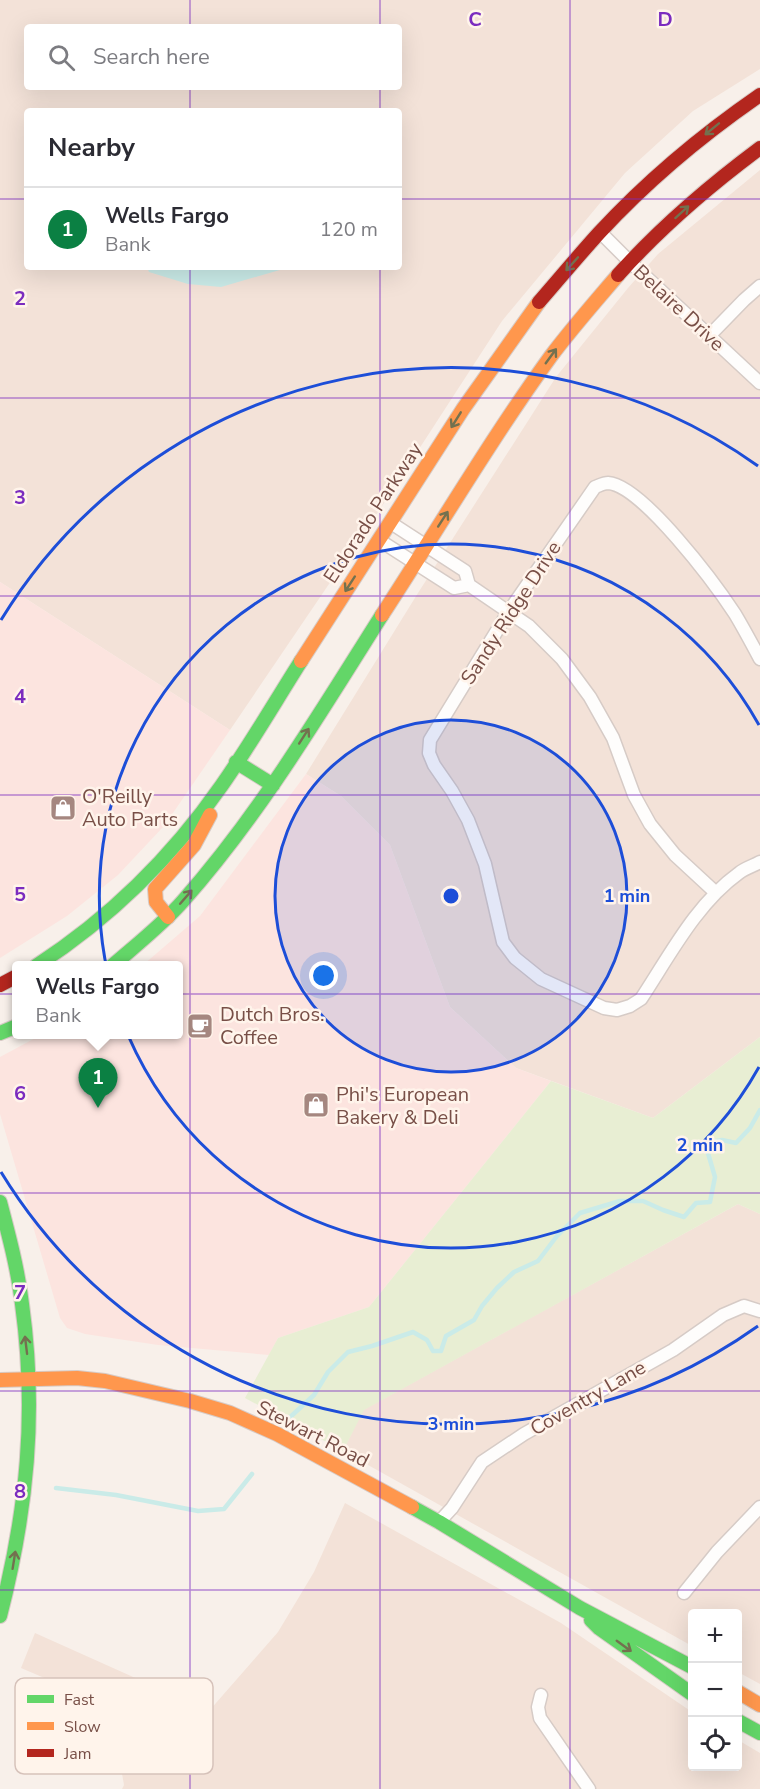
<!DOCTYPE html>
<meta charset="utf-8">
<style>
body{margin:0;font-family:"Nunito Sans",sans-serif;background:#f7f7f7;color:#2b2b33}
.controls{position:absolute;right:18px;bottom:18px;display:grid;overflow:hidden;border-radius:6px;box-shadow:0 6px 24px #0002}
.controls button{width:54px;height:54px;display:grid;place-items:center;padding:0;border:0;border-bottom:2px solid #e1e1e2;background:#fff;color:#2b2b33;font:30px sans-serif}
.you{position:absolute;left:324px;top:976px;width:21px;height:21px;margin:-15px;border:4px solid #fff;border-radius:50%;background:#1a73e8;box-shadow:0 0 0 9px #1a73e833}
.badge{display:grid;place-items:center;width:39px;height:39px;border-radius:50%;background:#0b8043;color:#fff;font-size:20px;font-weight:700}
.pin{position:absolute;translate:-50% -50px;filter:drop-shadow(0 2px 3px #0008)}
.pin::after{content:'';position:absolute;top:32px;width:21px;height:18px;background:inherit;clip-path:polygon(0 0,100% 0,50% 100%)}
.popup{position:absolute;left:12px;top:961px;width:171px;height:78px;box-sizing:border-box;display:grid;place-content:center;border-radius:6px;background:#fff;filter:drop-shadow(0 2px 4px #0005);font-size:20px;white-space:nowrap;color:#7c7c81}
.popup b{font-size:22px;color:#2b2b33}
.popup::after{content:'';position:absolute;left:50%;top:100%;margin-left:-12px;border:12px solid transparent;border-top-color:#fff}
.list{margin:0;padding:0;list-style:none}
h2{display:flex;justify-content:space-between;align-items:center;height:78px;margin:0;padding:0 24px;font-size:26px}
h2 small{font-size:20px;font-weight:400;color:#7c7c81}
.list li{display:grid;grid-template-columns:39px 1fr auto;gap:18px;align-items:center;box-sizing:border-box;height:84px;padding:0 24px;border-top:2px solid #e1e1e2}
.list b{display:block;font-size:22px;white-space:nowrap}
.list p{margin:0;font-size:20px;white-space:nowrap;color:#7c7c81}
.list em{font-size:20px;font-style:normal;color:#7c7c81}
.icon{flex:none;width:33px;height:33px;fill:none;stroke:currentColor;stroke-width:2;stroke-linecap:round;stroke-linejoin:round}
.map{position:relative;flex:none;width:760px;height:1789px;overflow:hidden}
.search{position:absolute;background:#fff;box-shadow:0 6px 24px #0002;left:24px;top:24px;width:378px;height:66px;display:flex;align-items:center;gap:15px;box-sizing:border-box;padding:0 21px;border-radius:6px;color:#7c7c81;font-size:22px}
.panel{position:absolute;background:#fff;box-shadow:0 6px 24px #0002;left:24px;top:108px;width:378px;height:162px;border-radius:6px}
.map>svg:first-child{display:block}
.residential{fill:#f3e2d8;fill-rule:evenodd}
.commercial{fill:#fce4df}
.green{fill:#e8eed3}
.water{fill:#caebe8}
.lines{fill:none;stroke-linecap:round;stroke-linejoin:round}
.stream{stroke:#caebe8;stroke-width:4.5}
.street-casing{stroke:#d6cbc6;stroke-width:15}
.fast-casing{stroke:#d7cbc6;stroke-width:16}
.slow-casing{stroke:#d7cbc6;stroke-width:16}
.jam-casing{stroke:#d7cbc6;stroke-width:16}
.street{stroke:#fefdfc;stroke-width:12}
.fast{stroke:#63d668;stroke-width:14}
.slow{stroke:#ff974d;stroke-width:14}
.jam{stroke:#b3261e;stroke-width:14}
.oneway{stroke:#73714f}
.grid{fill:none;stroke:#7b2cbf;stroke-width:1.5;stroke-opacity:0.55}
.ring{fill:none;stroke:#1d4ed8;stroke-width:3}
.labels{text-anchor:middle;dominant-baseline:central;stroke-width:5;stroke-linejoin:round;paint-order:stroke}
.street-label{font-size:20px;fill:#784f47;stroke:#fff4eb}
.poi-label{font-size:20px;fill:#784f47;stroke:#fff4eb;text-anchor:start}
.key{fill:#fff4eb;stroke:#d6c2ba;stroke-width:1.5}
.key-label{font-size:16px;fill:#784f47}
.grid-label{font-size:20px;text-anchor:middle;font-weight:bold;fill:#7b2cbf;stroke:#fff4eb;stroke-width:5;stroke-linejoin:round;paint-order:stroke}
.centre{fill:#1d4ed8;stroke:#fff4eb;stroke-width:3}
.ring-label{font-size:18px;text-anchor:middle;font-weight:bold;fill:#1d4ed8;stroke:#fff4eb;stroke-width:5;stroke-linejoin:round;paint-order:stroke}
</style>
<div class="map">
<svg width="760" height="1789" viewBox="0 0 760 1789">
<rect width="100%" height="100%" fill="#f8f0ea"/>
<path class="residential" d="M 0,0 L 760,0 L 760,69 L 693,111 L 625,173 L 502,321 L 384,503 L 230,730 L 0,582 ZM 27,27 L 399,27 L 399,87 L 27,87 ZM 27,111 L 399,111 L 399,267 L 27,267 Z
M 760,170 L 760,1037 L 653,1118 L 516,1068 L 450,1007 L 390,845 L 341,796 L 306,774 L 418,593 L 556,377 L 628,288 L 658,254 Z
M 738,1204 L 760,1214 L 760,1684 L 738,1672 L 738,1614 L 692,1614 L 692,1646 L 343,1451 L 363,1410 Z
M 345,1503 L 561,1623 L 692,1712 L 692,1766 L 738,1766 L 738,1740 L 760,1753 L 760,1789 L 122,1789 L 124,1785 L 114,1728 L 122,1711 L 21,1668 L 35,1633 L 209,1711 L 278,1632 L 314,1572 Z"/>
<path class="commercial" d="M 0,582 L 230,730 L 164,826 L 118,875 L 67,916 L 0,958 Z
M 306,774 L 341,796 L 390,845 L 450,1007 L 516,1068 L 551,1081 L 369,1307 L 278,1338 L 269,1355 L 158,1345 L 85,1334 L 67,1328 L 60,1318 L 0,1114 L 0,1057 L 41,1035 L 179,1034 L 179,966 L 143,965 L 200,916 Z"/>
<path class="green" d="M 760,1037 L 760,1214 L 738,1204 L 364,1410 L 343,1451 L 245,1398 L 278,1338 L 369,1307 L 551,1081 L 653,1118 Z"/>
<path class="water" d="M 147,267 L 290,267 L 221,287 L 188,284 L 149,272 Z"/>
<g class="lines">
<path class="stream" d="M 287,1420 L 314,1395 L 328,1372 L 348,1352 L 372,1346 L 413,1332 L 427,1340 L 433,1351 L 441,1351 L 446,1336 L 474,1320 L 482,1306 L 497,1288 L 514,1272 L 538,1261 L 557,1236 L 580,1213 L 620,1201 L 643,1201 L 663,1210 L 684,1217 L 696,1203 L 710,1202 L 715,1177 L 705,1143 L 722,1140 L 736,1143 L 750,1128 L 760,1110
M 56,1488 L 116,1495 L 198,1511 L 224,1509 L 252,1474"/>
<defs>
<path id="street" d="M 600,232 L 630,262 L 760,383
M 709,336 L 744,300 L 760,286
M 379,540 L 454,588 L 469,585 L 465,571 L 391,523
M 469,585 L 529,626 L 562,659 L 590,697 L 613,738 L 634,795 L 650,824 L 675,855 L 715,892
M 760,659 C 752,644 744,629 735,614 C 716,585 642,485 608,483 C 604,483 598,486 595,487 L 509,611 L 430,740 L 429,753 L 434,765 L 452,791 L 468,820 L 485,864 L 503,942 L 515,958 L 541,979 L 604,1008 L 617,1010 L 630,1006 L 641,999 C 670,955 696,904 739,873 C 745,868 753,866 760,862
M 439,1522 L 452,1508 L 482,1462 L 524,1434 L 673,1350 L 723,1315 L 744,1306 L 760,1311
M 684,1593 L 717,1552 L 760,1507
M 541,1695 L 538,1707 L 540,1718 L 589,1789"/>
<path id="fast" d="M 236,762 L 273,785
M 36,966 C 110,918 172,857 222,785 C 250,745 275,702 301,661
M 112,966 C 136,945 162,925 183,901 C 260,814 320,713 382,615
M 0,1033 L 17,1026
M 0,1202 C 9,1236 18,1270 22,1304 C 37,1413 27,1511 0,1616
M 412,1507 L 439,1522 L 580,1608 L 692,1667
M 591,1620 L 599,1628 L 692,1694
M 738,1721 L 760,1733"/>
<path id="slow" d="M 382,615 C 438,529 491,439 551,356 C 572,328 595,302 618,275
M 301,661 L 463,409 L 539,302
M 168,917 L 156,902 L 155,889 L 194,845 L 210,815
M 0,1380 L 77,1378 L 105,1381 L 190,1401 L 230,1413 L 277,1434 L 412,1507
M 738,1692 L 760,1705"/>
<path id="jam" d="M 618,275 C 660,228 709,186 760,148
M 539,302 C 559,279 579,255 599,233 C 647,181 702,135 760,95
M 0,985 L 17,976"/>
</defs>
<use href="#street" class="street-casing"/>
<use href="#fast" class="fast-casing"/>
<use href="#slow" class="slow-casing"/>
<use href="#jam" class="jam-casing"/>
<use href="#street" class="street"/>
<use href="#fast" class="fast"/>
<use href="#slow" class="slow"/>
<use href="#jam" class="jam"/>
</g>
<defs><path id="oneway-shaft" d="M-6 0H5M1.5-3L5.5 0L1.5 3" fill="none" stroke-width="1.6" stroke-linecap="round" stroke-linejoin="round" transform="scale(1.5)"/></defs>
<g class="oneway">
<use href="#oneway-shaft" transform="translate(712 129) rotate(141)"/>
<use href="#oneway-shaft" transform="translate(682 212) rotate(-42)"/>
<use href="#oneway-shaft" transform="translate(572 264) rotate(132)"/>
<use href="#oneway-shaft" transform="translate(551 356) rotate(-54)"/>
<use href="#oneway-shaft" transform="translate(456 420) rotate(122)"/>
<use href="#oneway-shaft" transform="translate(443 519) rotate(-57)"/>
<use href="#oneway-shaft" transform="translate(350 584) rotate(123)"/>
<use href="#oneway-shaft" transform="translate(304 736) rotate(-57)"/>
<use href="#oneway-shaft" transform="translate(186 897) rotate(-49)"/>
<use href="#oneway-shaft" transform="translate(26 1345) rotate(-97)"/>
<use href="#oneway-shaft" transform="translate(14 1560) rotate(-81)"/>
<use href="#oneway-shaft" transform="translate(624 1646) rotate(36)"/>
</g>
<path class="grid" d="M 190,0 L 190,27M 380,0 L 380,27M 570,0 L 570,1789M 190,87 L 190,111M 380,87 L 380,111M 0,199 L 27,199M 399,199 L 760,199M 190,267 L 190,1789M 380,267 L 380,1789M 0,398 L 760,398M 0,596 L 760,596M 0,795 L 760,795M 0,994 L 760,994M 0,1193 L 760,1193M 0,1391 L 760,1391M 0,1590 L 760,1590"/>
<circle cx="451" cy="896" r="176" fill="#1d4ed8" fill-opacity=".12"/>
<g class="ring">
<circle cx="451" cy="896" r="176"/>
<path d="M759 1067A352 352 0 1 1 759 725"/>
<path d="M758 1326A528 528 0 0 1 1 1172M1 620A528 528 0 0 1 758 466"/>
</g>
<defs>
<symbol id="shop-square" viewBox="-11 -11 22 22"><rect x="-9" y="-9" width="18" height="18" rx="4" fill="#a58780" stroke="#fff4eb"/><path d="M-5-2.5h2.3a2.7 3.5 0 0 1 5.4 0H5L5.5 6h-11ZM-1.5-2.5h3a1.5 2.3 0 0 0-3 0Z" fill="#fff"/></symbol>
<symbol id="cafe-square" viewBox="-11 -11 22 22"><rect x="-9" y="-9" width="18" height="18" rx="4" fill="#a58780" stroke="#fff4eb"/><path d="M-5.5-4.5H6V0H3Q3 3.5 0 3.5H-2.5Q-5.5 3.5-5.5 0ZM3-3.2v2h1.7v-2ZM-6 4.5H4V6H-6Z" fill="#fff"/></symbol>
</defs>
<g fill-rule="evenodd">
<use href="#shop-square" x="48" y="793" width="30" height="30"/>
<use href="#cafe-square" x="185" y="1011" width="30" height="30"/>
<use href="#shop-square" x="301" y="1090" width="30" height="30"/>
</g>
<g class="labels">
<g class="street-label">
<text transform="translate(679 308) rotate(43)">Belaire Drive</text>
<text transform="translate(373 513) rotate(-57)">Eldorado Parkway</text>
<text transform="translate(511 613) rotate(-57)">Sandy Ridge Drive</text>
<text transform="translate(588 1398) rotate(-30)">Coventry Lane</text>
<text transform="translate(313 1434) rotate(27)">Stewart Road</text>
</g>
<g class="poi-label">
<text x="82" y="796">O'Reilly<tspan x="82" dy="23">Auto Parts</tspan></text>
<text x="220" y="1014">Dutch Bros.<tspan x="220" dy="23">Coffee</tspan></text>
<text x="336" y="1094">Phi's European<tspan x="336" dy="23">Bakery &amp; Deli</tspan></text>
</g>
</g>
<rect x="15" y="1678" width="198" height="96" rx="9" class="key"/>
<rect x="27" y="1695" width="27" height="8" fill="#63d668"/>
<rect x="27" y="1722" width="27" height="8" fill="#ff974d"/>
<rect x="27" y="1749" width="27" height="8" fill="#b3261e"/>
<g class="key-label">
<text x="64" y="1705">Fast</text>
<text x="64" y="1732">Slow</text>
<text x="64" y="1759">Jam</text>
</g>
<g class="grid-label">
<text x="475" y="26">C</text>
<text x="665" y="26">D</text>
<text x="20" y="305">2</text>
<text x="20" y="504">3</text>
<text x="20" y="703">4</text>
<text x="20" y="901">5</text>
<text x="20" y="1100">6</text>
<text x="20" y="1299">7</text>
<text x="20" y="1498">8</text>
</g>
<circle cx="451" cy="896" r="9" class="centre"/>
<g class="ring-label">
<text x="627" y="902">1 min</text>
<text x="700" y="1151">2 min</text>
<text x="451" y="1430">3 min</text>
</g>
</svg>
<div class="controls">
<button>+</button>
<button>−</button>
<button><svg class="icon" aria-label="locate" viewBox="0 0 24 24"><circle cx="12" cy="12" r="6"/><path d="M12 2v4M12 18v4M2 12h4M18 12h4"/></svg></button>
</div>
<div class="you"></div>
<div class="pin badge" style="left:98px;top:1108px">1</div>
<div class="popup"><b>Wells Fargo</b>Bank</div>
<div class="search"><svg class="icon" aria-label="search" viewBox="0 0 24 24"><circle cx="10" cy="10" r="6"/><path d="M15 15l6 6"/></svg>Search here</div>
<section class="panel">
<h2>Nearby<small></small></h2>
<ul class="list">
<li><span class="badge">1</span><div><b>Wells Fargo</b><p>Bank</p></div><em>120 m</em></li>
</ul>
</section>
</div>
